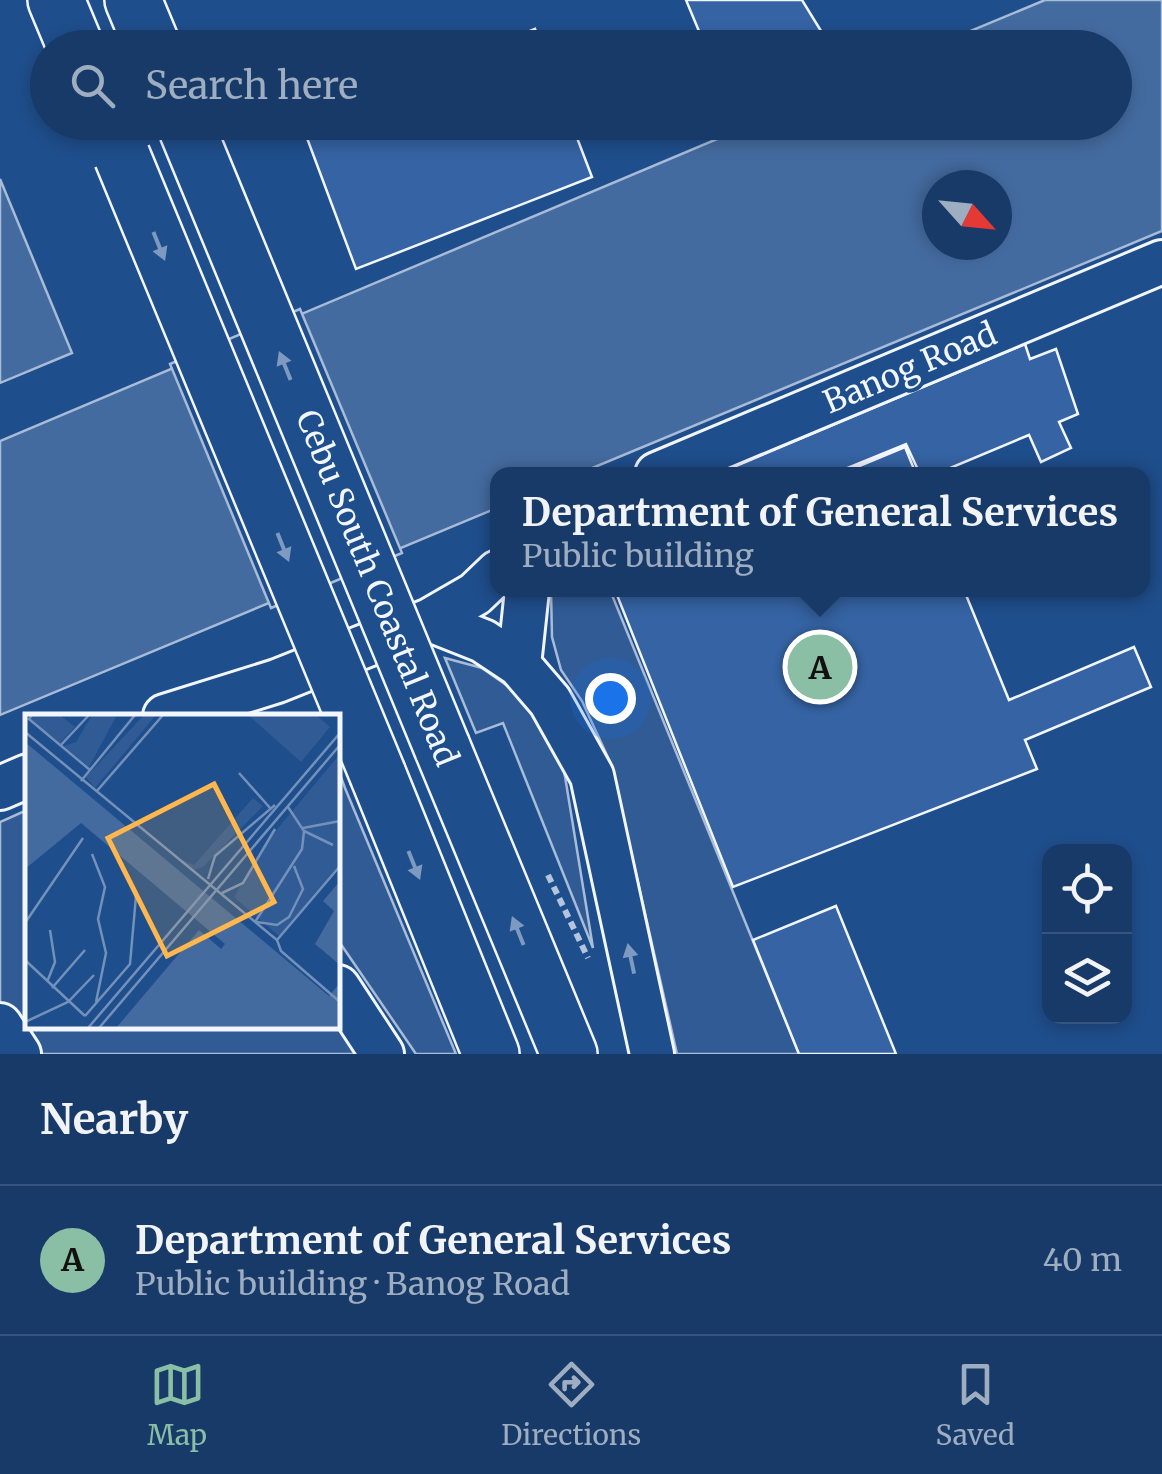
<!DOCTYPE html>
<meta charset="utf-8">
<style>
body{margin:0;font-family:Merriweather,serif;background:#244571;color:#f1f3f6}
.controls{position:absolute;right:30px;bottom:30px;display:grid;overflow:hidden;border-radius:20px;box-shadow:0 5px 15px #0003}
.controls button{width:90px;height:90px;display:grid;place-items:center;padding:0;border:0;border-bottom:2px solid #36547d;background:#173a69;color:#f1f3f6;font:50px sans-serif}
.compass{position:absolute;left:922px;top:170px;width:90px;height:90px;border-radius:50%;background:#173a69;box-shadow:0 5px 15px #0003;rotate:117deg}
.you{position:absolute;left:610px;top:698px;width:35px;height:35px;margin:-25px;border:8px solid #fff;border-radius:50%;background:#1a73e8;box-shadow:0 0 0 15px #1a73e833}
.badge{display:grid;place-items:center;width:65px;height:65px;border-radius:50%;background:#8abfa5;color:#111;font-size:32px;font-weight:700}
.pin{position:absolute;translate:-50% -50%;border:5px solid #fff;box-shadow:0 2px 10px #0006}
.popup{position:absolute;left:490px;top:467px;width:660px;height:130px;box-sizing:border-box;display:grid;place-content:center;border-radius:20px;background:#173a69;filter:drop-shadow(0 2px 8px #0005);font-size:32px;white-space:nowrap;color:#9eadc0}
.popup b{font-size:38px;color:#f1f3f6}
.popup::after{content:'';position:absolute;left:50%;top:100%;margin-left:-20px;border:20px solid transparent;border-top-color:#173a69}
.list{margin:0;padding:0;list-style:none}
h2{display:flex;justify-content:space-between;align-items:center;height:130px;margin:0;padding:0 40px;font-size:42px}
h2 small{font-size:32px;font-weight:400;color:#9eadc0}
.list li{display:grid;grid-template-columns:65px 1fr auto;gap:30px;align-items:center;box-sizing:border-box;height:150px;padding:0 40px;border-top:2px solid #36547d}
.list b{display:block;font-size:38px;white-space:nowrap}
.list p{margin:0;font-size:32px;white-space:nowrap;color:#9eadc0}
.list em{font-size:32px;font-style:normal;color:#9eadc0}
.icon{flex:none;width:55px;height:55px;fill:none;stroke:currentColor;stroke-width:2;stroke-linecap:round;stroke-linejoin:round}
.map{position:relative;flex:none;width:1162px;height:1054px;overflow:hidden}
.search{position:absolute;background:#173a69;box-shadow:0 5px 15px #0003;left:30px;right:30px;top:30px;height:110px;display:flex;align-items:center;gap:25px;box-sizing:border-box;padding:0 35px;border-radius:55px;color:#9eadc0;font-size:38px}
.sheet{height:280px;background:#173a69}
nav{display:flex;justify-content:space-around;align-items:center;box-sizing:border-box;height:140px;border-top:2px solid #36547d;background:#173a69;font-size:28px;color:#9eadc0}
nav a{display:grid;justify-items:center;gap:5px}
nav .on{color:#8abfa5}
.map>svg:first-child{display:block}
.built{fill:#305b95;stroke:#a8bbd7;stroke-width:2.5}
.water{fill:#446ba0;stroke:#a8bbd7;stroke-width:2.5;fill-rule:evenodd}
.pier{fill:#1f4e8c;stroke:#a8bbd7;stroke-width:2.5}
.building{fill:#3563a3;stroke:#f2f6ff;stroke-width:2.5}
.lines{fill:none;stroke-linecap:round;stroke-linejoin:round}
.minor-casing{stroke:#f2f6ff;stroke-width:48}
.highway-casing{stroke:#f2f6ff;stroke-width:60}
.path{stroke:#b3c4dc;stroke-width:6;stroke-dasharray:8 5;stroke-linecap:butt}
.minor{stroke:#1f4e8c;stroke-width:42}
.highway{stroke:#1f4e8c;stroke-width:55}
.highway-bridge-casing{stroke:#f2f6ff;stroke-width:60;stroke-linecap:butt}
.highway-bridge{stroke:#1f4e8c;stroke-width:55}
.oneway{fill:#7e9ac0}
.labels{text-anchor:middle;dominant-baseline:central;stroke-width:8;stroke-linejoin:round;paint-order:stroke}
.street-label{font-size:32px;fill:#f2f6ff;stroke:#1f4e8c}
.inset-road{fill:none;stroke:#7391ba;stroke-width:2.5}
.view{fill:#ffb74d;fill-opacity:0.15;stroke:#ffb74d;stroke-width:5}
.inset-edge{fill:none;stroke:#f2f6ff;stroke-width:5}
</style>
<div class="map">
<svg width="1162" height="1054" viewBox="0 0 1162 1054">
<rect width="100%" height="100%" fill="#1f4e8c"/>
<path class="built" d="M 551,590 L 610,590 L 799,1054 L 677,1054 L 611,764 L 582,701 L 561,670 L 552,637 Z
M 445,658 L 482,668 L 526,699 L 562,758 L 593,948 L 503,723 L 476,733 Z
M 338,769 L 345,788 L 456,1054 L 416,1054 L 338,940 Z
M 27,810 L 28,1026 L 338,1026 L 338,1025 L 355,1054 L 0,1054 L 0,822 Z"/>
<path class="water" d="M 1045,0 L 1162,0 L 1162,231 L 578,474 L 498,474 L 497,508 L 0,715 L 0,441 L 755,123 L 1114,122 L 1114,48 L 932,47 ZM 937,185 L 997,185 L 997,245 L 937,245 Z
M 0,179 L 72,353 L 0,383 Z"/>
<path class="pier" d="M 300,309 L 402,553 L 271,608 L 170,364 Z"/>
<path class="building" d="M 686,0 L 802,0 L 829,44 L 820,48 L 706,48 Z
M 535,29 L 542,48 L 487,48 Z
M 301,122 L 571,122 L 592,177 L 356,269 Z
M 1025,344 L 1030,359 L 1056,349 L 1078,414 L 1059,422 L 1071,448 L 1041,462 L 1029,435 L 936,474 L 920,474 L 906,444 L 833,474 L 734,474 L 731,468 Z
M 905,447 L 916,474 L 840,474 Z
M 615,590 L 964,590 L 1009,700 L 1134,647 L 1151,687 L 1025,740 L 1037,769 L 733,887 Z
M 836,906 L 896,1054 L 799,1054 L 753,940 Z"/>
<g class="lines">
<defs>
<path id="minor" d="M 657,474 L 1162,262
M 430,620 L 483,641 L 519,665 L 550,701 L 592,776 L 652,1054
M 519,665 L 527,590
M 165,716 L 277,681 L 430,620 L 475,594 L 498,572
M 0,788 L 28,776
M 338,987 L 382,1054
M 0,1025 L 19,1054"/>
<path id="highway" d="M 56,0 L 76,48
M 133,0 L 153,48
M 442,747 L 569,1054
M 378,775 L 491,1054"/>
</defs>
<use href="#minor" class="minor-casing"/>
<use href="#highway" class="highway-casing"/>
<path class="path" d="M 548,875 L 588,958"/>
<use href="#minor" class="minor"/>
<use href="#highway" class="highway"/>
<defs>
<path id="highway-bridge" d="M 187,129 L 442,747
M 122,156 L 378,775"/>
</defs>
<use href="#highway-bridge" class="highway-bridge-casing"/>
<use href="#highway-bridge" class="highway-bridge"/>
</g>
<defs><path id="oneway-solid" d="M-6-.8H1V-3.2L6.5 0L1 3.2V.8H-6Z" transform="scale(2.5)"/></defs>
<g class="oneway">
<use href="#oneway-solid" transform="translate(159 246) rotate(68)"/>
<use href="#oneway-solid" transform="translate(285 366) rotate(-112)"/>
<use href="#oneway-solid" transform="translate(283 547) rotate(68)"/>
<use href="#oneway-solid" transform="translate(414 865) rotate(68)"/>
<use href="#oneway-solid" transform="translate(518 931) rotate(-112)"/>
<use href="#oneway-solid" transform="translate(631 959) rotate(-102)"/>
</g>
<g class="labels">
<g class="street-label">
<text transform="translate(910 368) rotate(-23)">Banog Road</text>
<text transform="translate(377 588) rotate(68)">Cebu South Coastal Road</text>
</g>
</g>
<g transform="translate(25 714)">
<rect width="315" height="315" fill="#1f4e8c"/>
<path d="M 9,1 L 35,1 L 50,13 L 35,29 L 6,5 ZM 67,1 L 92,1 L 64,53 L 39,32 L 51,28 ZM 119,1 L 131,1 L 70,74 L 61,63 ZM 223,1 L 291,1 L 305,13 L 276,48 ZM 315,40 L 315,150 L 255,223 L 209,183 L 248,120 ZM 228,84 L 238,92 L 178,153 L 169,156 L 152,144 L 169,151 Z" fill="#305b95"/>
<path d="M 0,28 L 304,282 L 315,269 L 315,314 L 91,314 L 174,216 L 196,235 L 200,230 L 56,109 L 0,155 ZM 315,167 L 315,251 L 290,230 L 309,197 L 298,187 Z" fill="#446ba0"/>
<path class="inset-road" d="M 7,1 L 4,5 L 65,56M 0,18 L 252,226 L 256,237 L 315,288M 35,32 L 64,1M 214,59 L 246,95M 56,67 L 110,1M 71,78 L 138,1M 278,114 L 315,107M 279,117 L 308,131M 67,140 L 80,173 L 73,205 L 81,239 L 71,288M 183,165 L 190,142 L 250,91M 197,179 L 218,169 L 250,115M 230,208 L 277,135 L 279,117 L 263,93M 232,208 L 252,211 L 264,203 L 278,175 L 269,152M 0,209 L 58,124M 252,226 L 315,152M 0,246 L 60,302M 22,268 L 30,248 L 25,216M 27,274 L 60,236M 60,302 L 105,250 L 111,182M 0,308 L 43,288 L 69,261M 63,314 L 315,19M 74,314 L 315,31"/>
<path class="view" d="M 189,70 L 249,188 L 142,242 L 83,124 Z"/>
<rect width="315" height="315" class="inset-edge"/>
</g>
</svg>
<div class="controls">
<button><svg class="icon" aria-label="locate" viewBox="0 0 24 24"><circle cx="12" cy="12" r="6"/><path d="M12 2v4M12 18v4M2 12h4M18 12h4"/></svg></button>
<button><svg class="icon" aria-label="layers" viewBox="0 0 24 24"><path d="M12 4l9 5-9 5-9-5zM3 14l9 5 9-5"/></svg></button>
</div>
<svg class="compass" viewBox="-18 -18 36 36"><path d="M0-13l5 13h-10z" fill="#e53935"/><path d="M0 13l5-13h-10z" fill="#9eadc0"/></svg>
<div class="you"></div>
<div class="pin badge" style="left:820px;top:667px">A</div>
<div class="popup"><b>Department of General Services</b>Public building</div>
<div class="search"><svg class="icon" aria-label="search" viewBox="0 0 24 24"><circle cx="10" cy="10" r="6"/><path d="M15 15l6 6"/></svg>Search here</div>
</div>
<section class="sheet">
<h2>Nearby<small></small></h2>
<ul class="list">
<li><span class="badge">A</span><div><b>Department of General Services</b><p>Public building · Banog Road</p></div><em>40 m</em></li>
</ul>
</section>
<nav>
<a class="on"><svg class="icon" aria-label="map" viewBox="0 0 24 24"><path d="M3 6l6-2 6 2 6-2v14l-6 2-6-2-6 2zM9 4v14M15 6v14"/></svg>Map</a>
<a><svg class="icon" aria-label="directions" viewBox="0 0 24 24"><path d="M12 3l9 9-9 9-9-9zM9 14v-3h6M13 9l2 2-2 2"/></svg>Directions</a>
<a><svg class="icon" aria-label="saved" viewBox="0 0 24 24"><path d="M7 4h10v16l-5-4-5 4z"/></svg>Saved</a>
</nav>
